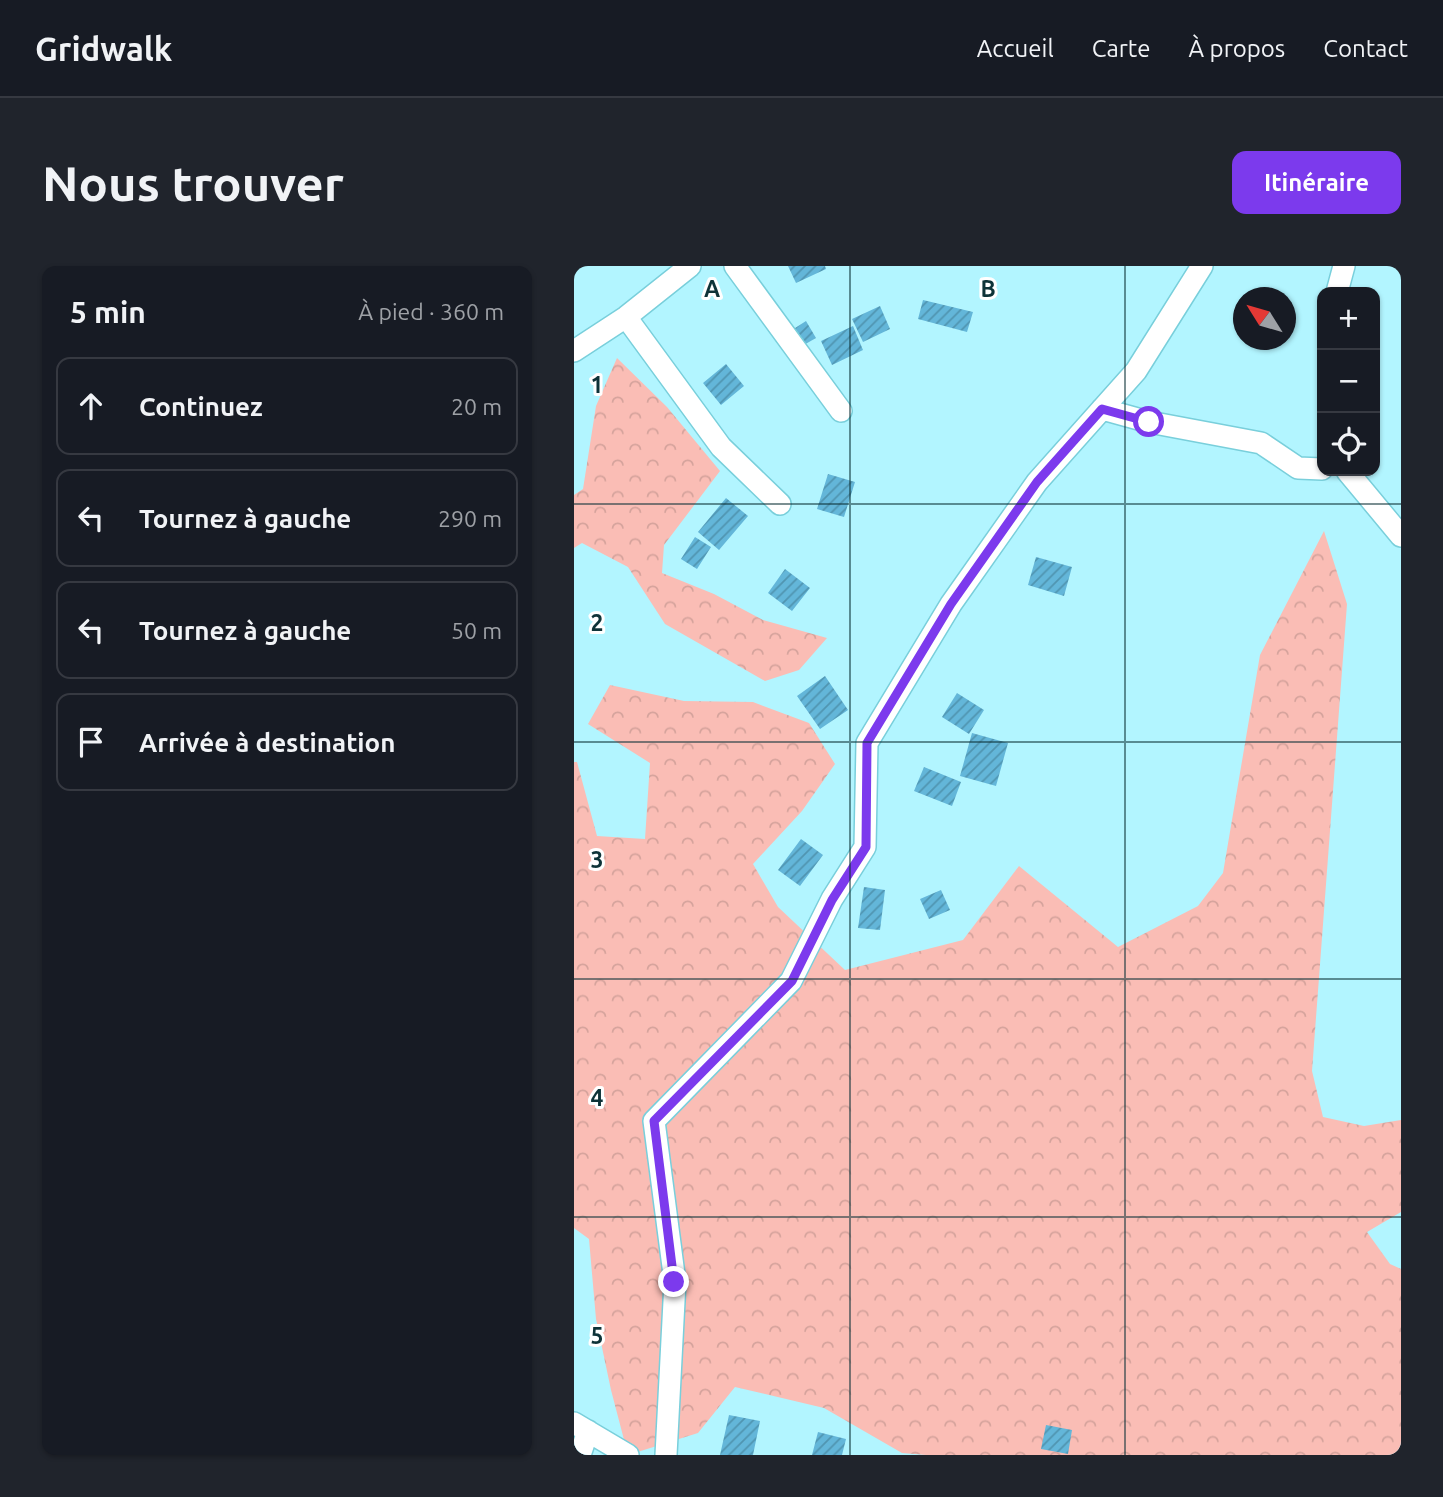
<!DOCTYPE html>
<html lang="fr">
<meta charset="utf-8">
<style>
body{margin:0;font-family:Ubuntu,sans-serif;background:#20242c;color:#f1f3f6}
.controls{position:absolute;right:21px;top:21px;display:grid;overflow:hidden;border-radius:14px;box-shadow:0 2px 5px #0004}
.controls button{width:63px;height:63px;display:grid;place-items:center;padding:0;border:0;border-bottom:2px solid #363941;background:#171b24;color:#f1f3f6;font:35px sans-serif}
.compass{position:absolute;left:659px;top:21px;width:63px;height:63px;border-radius:50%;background:#171b24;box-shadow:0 2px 5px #0004;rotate:307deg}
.stop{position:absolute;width:21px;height:21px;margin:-16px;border:5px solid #7c3aed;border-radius:50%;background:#fff}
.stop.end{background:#7c3aed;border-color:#fff;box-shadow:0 2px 7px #0008}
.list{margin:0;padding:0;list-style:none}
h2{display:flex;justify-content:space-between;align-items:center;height:91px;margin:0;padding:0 28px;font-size:30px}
h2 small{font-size:23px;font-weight:400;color:#9ea1a6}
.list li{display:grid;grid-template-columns:46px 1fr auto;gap:21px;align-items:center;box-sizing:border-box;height:98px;margin:0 14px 14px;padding:0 14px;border:2px solid #363941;border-radius:14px}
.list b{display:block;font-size:26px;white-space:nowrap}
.list em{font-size:23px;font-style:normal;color:#9ea1a6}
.icon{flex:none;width:38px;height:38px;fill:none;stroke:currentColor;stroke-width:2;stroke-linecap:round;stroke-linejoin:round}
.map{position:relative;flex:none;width:827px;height:1189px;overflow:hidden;border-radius:14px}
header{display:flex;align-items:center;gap:42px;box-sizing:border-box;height:98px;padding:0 35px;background:#171b24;border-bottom:2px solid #363941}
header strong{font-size:33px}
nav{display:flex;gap:38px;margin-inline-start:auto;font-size:24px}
.intro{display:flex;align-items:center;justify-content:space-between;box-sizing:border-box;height:168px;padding:0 42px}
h1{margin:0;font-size:49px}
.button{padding:18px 32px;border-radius:14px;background:#7c3aed;color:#fff;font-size:24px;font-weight:700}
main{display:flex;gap:42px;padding:0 42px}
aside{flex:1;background:#171b24;border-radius:14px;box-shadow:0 2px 5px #0004}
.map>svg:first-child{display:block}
.forest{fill:url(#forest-crowns)}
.building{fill:url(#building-hatch)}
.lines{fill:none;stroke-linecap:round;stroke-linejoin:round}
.street-casing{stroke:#79cfdb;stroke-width:24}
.street{stroke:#fff;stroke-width:21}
.route{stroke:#7c3aed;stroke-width:9}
.grid{fill:none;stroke:#0e3338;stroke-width:2;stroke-opacity:0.55}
.grid-label{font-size:23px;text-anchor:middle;font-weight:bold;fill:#0e3338;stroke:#fff;stroke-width:6;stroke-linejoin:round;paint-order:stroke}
</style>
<header>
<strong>Gridwalk</strong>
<nav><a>Accueil</a><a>Carte</a><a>À propos</a><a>Contact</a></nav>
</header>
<div class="intro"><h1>Nous trouver</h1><a class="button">Itinéraire</a></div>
<main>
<aside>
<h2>5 min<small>À pied · 360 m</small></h2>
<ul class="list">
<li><svg class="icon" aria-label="ahead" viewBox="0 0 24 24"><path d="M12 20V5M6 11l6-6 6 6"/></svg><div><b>Continuez</b></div><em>20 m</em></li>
<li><svg class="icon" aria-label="left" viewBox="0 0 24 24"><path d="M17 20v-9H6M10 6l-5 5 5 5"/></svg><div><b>Tournez à gauche</b></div><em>290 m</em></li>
<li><svg class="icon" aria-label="left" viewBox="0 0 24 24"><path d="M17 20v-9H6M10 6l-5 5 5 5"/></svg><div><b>Tournez à gauche</b></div><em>50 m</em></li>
<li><svg class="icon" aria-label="arrive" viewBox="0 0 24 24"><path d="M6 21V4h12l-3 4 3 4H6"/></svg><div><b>Arrivée à destination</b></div></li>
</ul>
</aside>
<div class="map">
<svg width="827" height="1189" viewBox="0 0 827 1189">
<defs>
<pattern id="forest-crowns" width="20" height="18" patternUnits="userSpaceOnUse" patternTransform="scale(1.75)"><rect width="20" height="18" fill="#fabdb5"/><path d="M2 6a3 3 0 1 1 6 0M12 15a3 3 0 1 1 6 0" fill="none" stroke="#d5a39c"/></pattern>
<pattern id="building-hatch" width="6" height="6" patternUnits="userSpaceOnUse" patternTransform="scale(1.75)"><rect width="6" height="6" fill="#63b6d9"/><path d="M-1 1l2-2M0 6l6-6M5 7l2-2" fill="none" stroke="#5095b1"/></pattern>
</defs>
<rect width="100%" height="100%" fill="#b2f5ff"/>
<path class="forest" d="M 43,92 L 93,141 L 146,205 L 90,279 L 88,307 L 140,328 L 189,354 L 253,372 L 225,404 L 191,415 L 91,358 L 54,301 L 8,277 L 0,282 L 0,229 L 9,223 L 22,140 Z
M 750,265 L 773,338 L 738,805 L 749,851 L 790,860 L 827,854 L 827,946 L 793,966 L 816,998 L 827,1003 L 827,1189 L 352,1189 L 328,1187 L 250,1142 L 161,1121 L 124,1167 L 54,1189 L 37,1124 L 22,1053 L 15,973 L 0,962 L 0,496 L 3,496 L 23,570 L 71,573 L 76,497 L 14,458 L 36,419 L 110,435 L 179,436 L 235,457 L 261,498 L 228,545 L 179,598 L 204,641 L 271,704 L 389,674 L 445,600 L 544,681 L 624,640 L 649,607 L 686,389 Z"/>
<path class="building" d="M 214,0 L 251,0 L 252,3 L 222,17 Z
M 349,34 L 399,46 L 393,66 L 344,53 Z
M 306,40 L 316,63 L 289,76 L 278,53 Z
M 232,55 L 242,72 L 228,80 L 218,64 Z
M 279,60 L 289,84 L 258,99 L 247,75 Z
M 152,98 L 170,120 L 147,139 L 129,117 Z
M 254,208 L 281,216 L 270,251 L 243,243 Z
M 152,232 L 174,250 L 145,284 L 124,266 Z
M 121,271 L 137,281 L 123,303 L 107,293 Z
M 462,291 L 498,301 L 490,330 L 454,319 Z
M 211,303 L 236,322 L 218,345 L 194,327 Z
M 251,410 L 274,444 L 246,463 L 223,430 Z
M 383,427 L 410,444 L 395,468 L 368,451 Z
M 398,467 L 434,477 L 422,520 L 386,510 Z
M 350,501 L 387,516 L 378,540 L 340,525 Z
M 227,573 L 249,589 L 226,620 L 204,604 Z
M 290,621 L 311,624 L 306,664 L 284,662 Z
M 367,624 L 376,644 L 355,653 L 346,633 Z
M 155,1149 L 186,1155 L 179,1189 L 146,1189 Z
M 472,1159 L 498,1164 L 494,1188 L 467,1183 Z
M 244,1166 L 272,1173 L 268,1189 L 238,1189 Z"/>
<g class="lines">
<defs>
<path id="street" d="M 161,0 L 267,145
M 763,26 L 770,0
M 52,51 L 147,181 L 206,238
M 0,85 L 52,51 L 116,0
M 528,143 L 575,156 L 687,177 L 724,202 L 748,203
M 773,205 L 827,270
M 0,1157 L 54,1189
M 6,1189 L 14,1165
M 92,1189 L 101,1016 L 80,855 L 217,715 L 258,633 L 291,581 L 293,477 L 377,338 L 463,216 L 562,105 L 628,0"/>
</defs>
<use href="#street" class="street-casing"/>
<use href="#street" class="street"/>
</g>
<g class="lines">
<path class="route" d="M 100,1016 L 80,855 L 218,715 L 258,634 L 292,581 L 293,477 L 377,338 L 463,216 L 528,143 L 575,156"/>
</g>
<path class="grid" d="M 276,0 L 276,1189M 551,0 L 551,1189M 0,238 L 827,238M 0,476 L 827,476M 0,713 L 827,713M 0,951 L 827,951"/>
<g class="grid-label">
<text x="138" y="31">A</text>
<text x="414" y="31">B</text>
<text x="23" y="127">1</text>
<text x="23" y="365">2</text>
<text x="23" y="602">3</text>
<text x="23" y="840">4</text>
<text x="23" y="1078">5</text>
</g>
</svg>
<div class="controls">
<button>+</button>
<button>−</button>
<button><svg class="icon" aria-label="locate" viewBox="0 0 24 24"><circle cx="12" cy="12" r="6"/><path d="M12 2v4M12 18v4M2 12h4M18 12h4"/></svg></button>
</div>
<svg class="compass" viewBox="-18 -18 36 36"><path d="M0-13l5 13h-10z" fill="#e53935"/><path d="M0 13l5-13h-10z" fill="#9ea1a6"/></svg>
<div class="stop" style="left:575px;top:156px"></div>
<div class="stop end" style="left:100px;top:1016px"></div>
</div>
</main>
